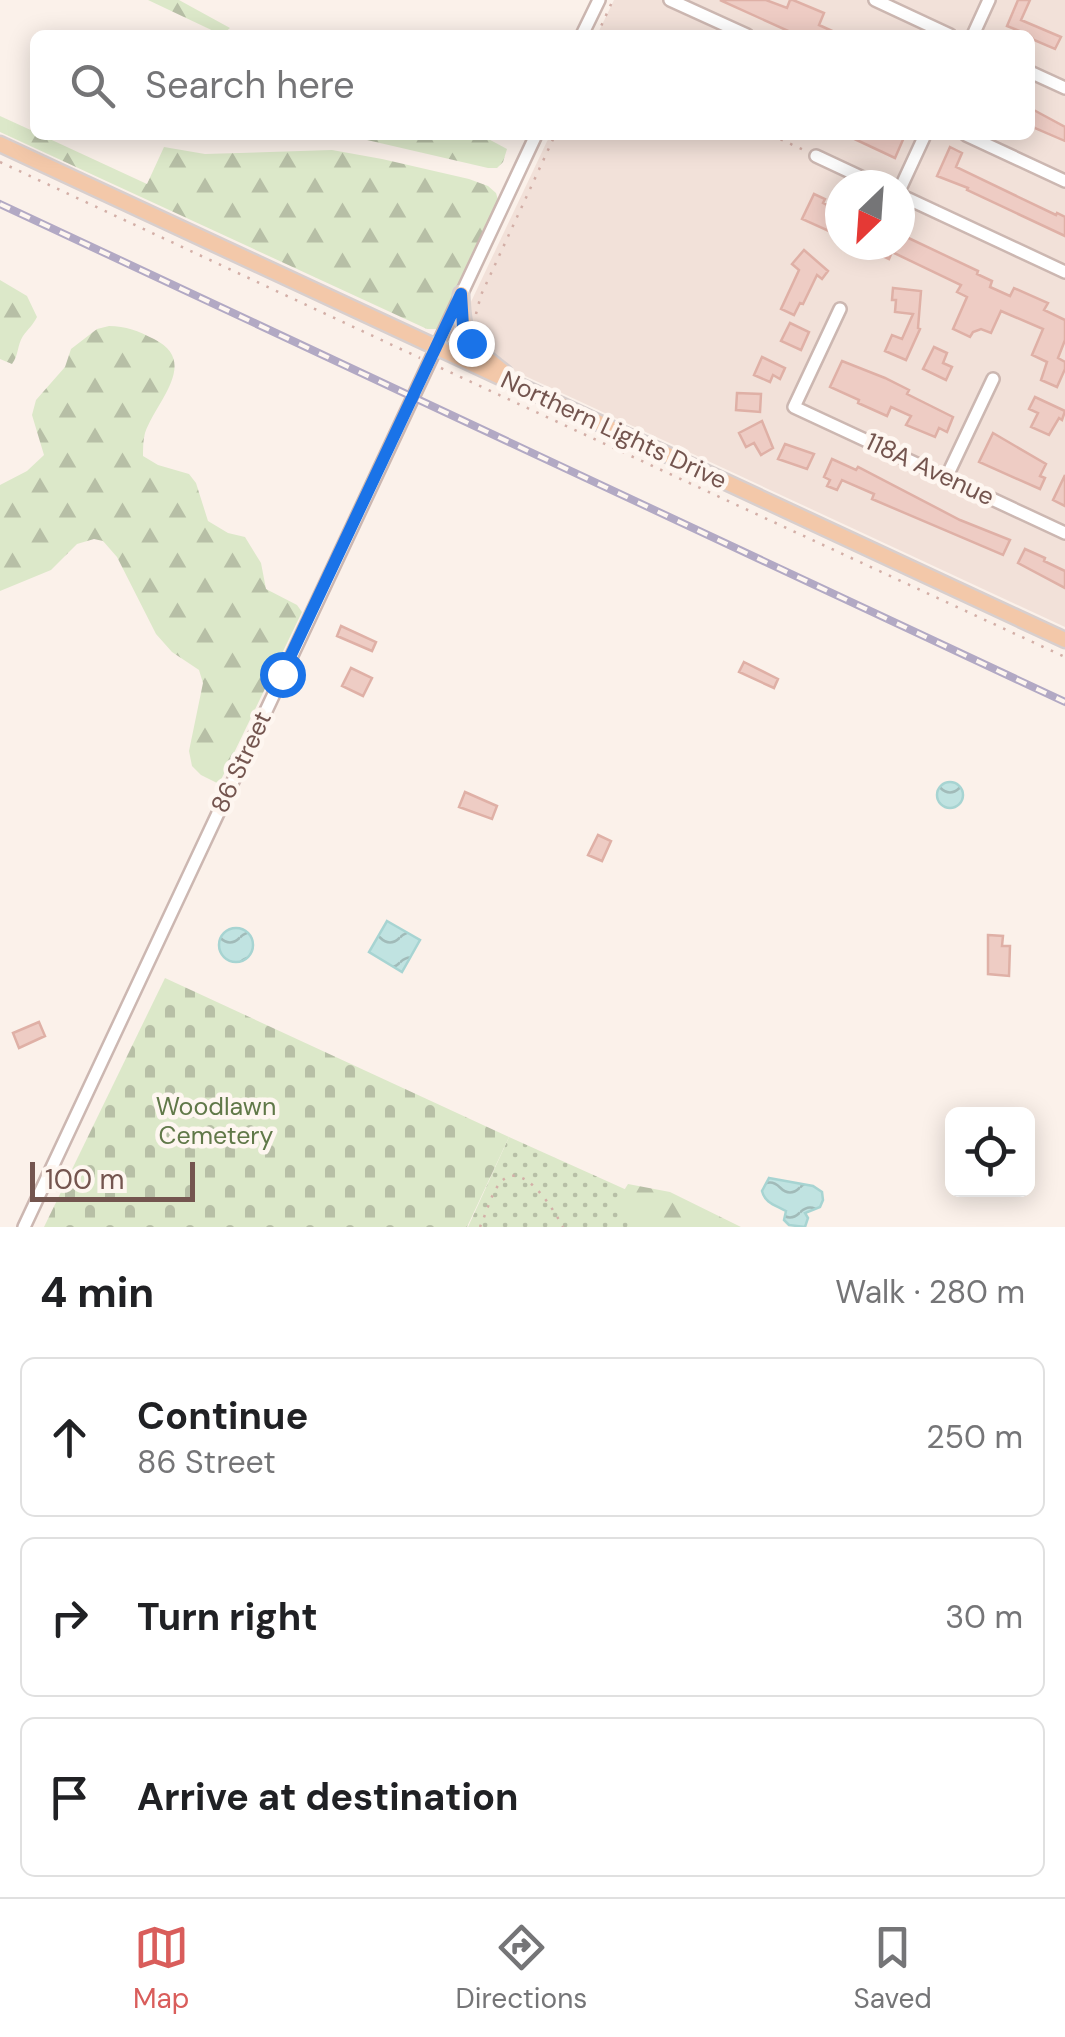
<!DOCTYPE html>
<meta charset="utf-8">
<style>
body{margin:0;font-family:"DM Sans",sans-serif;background:#f6f6f6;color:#202124}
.controls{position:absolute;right:30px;bottom:30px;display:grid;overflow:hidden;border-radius:15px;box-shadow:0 5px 25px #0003}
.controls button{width:90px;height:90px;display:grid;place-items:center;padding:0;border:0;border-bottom:2px solid #e0e0e0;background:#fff;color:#202124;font:50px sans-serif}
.compass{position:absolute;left:825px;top:170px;width:90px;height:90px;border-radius:50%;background:#fff;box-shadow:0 5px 25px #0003;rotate:205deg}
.scale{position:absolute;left:30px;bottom:25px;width:165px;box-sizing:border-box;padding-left:10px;border:5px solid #74554f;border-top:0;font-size:28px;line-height:35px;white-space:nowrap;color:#74554f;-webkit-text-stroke:8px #fef6f0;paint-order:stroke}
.stop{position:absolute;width:30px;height:30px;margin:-22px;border:8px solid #1a73e8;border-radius:50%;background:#fff}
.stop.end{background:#1a73e8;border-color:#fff;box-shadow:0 2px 10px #0008}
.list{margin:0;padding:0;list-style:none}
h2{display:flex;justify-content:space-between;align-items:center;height:130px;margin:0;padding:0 40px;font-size:42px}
h2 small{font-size:32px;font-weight:400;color:#757577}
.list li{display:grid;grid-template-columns:65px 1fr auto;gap:30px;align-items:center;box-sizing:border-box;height:160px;margin:0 20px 20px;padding:0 20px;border:2px solid #e0e0e0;border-radius:15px}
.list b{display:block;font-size:38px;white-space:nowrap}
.list p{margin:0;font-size:32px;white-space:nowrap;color:#757577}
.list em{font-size:32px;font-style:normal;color:#757577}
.icon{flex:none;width:55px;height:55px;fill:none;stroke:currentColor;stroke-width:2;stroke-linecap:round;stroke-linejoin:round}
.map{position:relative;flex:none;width:1065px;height:1227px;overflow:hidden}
.search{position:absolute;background:#fff;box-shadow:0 5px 25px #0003;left:30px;right:30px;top:30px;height:110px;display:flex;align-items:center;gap:25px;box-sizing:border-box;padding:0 35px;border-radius:15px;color:#757577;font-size:38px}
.sheet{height:670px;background:#fff}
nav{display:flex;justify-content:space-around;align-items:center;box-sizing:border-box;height:140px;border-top:2px solid #e0e0e0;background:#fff;font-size:28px;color:#757577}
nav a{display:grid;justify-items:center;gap:5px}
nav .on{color:#d95d5b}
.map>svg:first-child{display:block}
.residential{fill:#f2e1d9;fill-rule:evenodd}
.grass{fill:url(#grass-dots)}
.forest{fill:url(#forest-firs)}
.cemetery{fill:url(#cemetery-stones)}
.water{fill:url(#water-waves);stroke:#a7d4d2;stroke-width:2.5}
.building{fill:#eeccc4;stroke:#dfb0a6;stroke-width:2.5}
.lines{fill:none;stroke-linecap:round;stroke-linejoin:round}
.minor-casing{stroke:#ccb7b1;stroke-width:16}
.major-casing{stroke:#d8cfce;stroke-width:19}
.path{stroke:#d3afa7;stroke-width:2.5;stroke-dasharray:2.5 8;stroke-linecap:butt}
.minor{stroke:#fff;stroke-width:11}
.major{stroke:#f3c8a9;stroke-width:14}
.rail-casing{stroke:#b2a9c4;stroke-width:8}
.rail{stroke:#fef6f0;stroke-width:4;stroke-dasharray:11;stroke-linecap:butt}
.route{stroke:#1a73e8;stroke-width:12}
.labels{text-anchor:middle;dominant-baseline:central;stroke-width:9;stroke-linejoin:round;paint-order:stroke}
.street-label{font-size:25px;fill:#74554f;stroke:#fef6f0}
.park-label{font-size:25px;fill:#607848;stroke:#fef6f0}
</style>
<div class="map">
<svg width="1065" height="1227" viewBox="0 0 1065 1227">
<defs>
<pattern id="grass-dots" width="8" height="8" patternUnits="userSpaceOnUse" patternTransform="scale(2.5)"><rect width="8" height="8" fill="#dce8c9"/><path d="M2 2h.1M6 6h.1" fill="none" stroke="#b7bfa6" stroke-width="1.8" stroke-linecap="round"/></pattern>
<pattern id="forest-firs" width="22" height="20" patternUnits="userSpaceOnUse" patternTransform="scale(2.5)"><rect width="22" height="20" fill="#dce8c9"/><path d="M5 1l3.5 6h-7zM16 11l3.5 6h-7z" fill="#b7bfa6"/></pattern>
<pattern id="cemetery-stones" width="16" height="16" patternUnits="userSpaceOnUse" patternTransform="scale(2.5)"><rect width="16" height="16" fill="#dce8c9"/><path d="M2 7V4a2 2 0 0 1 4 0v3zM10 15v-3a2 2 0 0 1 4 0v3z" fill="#b7bfa6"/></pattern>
<pattern id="water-waves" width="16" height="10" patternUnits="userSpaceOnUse" patternTransform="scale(2.5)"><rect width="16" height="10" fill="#c0e3e1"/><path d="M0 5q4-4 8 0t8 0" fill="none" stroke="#a1bbb9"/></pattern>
</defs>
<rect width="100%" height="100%" fill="#fbf1ea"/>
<path class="residential" d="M 614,0 L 1065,0 L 1065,627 L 452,342 L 550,135 L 1030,135 L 1030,35 L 597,35 ZM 840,185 L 900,185 L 900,245 L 840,245 Z"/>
<path class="grass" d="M 509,1137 L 709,1227 L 468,1227 Z"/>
<path class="forest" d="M 148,0 L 179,0 L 230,28 L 222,35 Z
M 0,116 L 35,132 L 35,135 L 41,135 L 147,184 L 164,147 L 205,154 L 332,150 L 382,159 L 469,179 L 488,186 L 496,193 L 499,203 L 440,329 L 427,329 L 0,132 Z
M 369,135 L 481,135 L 507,149 L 503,162 L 497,168 L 488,168 L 367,140 Z
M 0,280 L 27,296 L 37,317 C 33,325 28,329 23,336 C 17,345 19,355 12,364 L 0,359 Z
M 109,326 C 126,326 138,331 154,339 C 200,362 156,401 145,433 C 143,440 143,449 143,456 L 158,465 L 189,474 L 196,483 L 208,521 L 228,533 L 245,537 L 261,563 L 266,589 L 297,605 L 302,612 L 219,784 L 201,775 L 192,766 L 189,751 L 203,683 L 199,670 L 172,652 L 156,634 L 117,557 L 103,541 L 94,539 L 77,544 L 51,570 L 0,591 L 0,485 L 27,471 L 44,455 L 32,415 L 36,400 L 65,367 L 71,349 L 97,329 Z
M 628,1184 L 670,1192 L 741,1227 L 637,1227 L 631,1224 L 618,1200 Z"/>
<path class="cemetery" d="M 165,978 L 509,1137 L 467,1227 L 44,1227 Z"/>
<path class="water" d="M937 795a13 13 0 1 1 26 0a13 13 0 1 1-26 0Z
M 387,921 L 420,940 L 402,972 L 369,952 Z
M219 945a17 17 0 1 1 34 0a17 17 0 1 1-34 0Z
M 769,1178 L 813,1186 L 822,1192 L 823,1200 L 820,1207 L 805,1213 L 808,1218 L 805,1227 L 789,1225 L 784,1220 L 786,1211 C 775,1205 765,1203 762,1191 Z"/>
<path class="building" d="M 720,0 L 766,0 L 787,8 L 790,0 L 793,0 L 824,13 L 819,25 L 841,35 L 797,35 Z
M 1018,0 L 1030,0 L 1021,20 L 1061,37 L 1055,49 L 1034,40 L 1030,35 L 1007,26 Z
M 1030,108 L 1065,127 L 1065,141 L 1030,126 Z
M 846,135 L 905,135 L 895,158 Z
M 950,147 L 962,153 L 956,167 L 1056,215 L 1057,213 L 1065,217 L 1065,236 L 967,190 L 968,188 L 937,176 Z
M 814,194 L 825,199 L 823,203 L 840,211 L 840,236 L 802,219 Z
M 900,234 L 978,271 L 977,274 L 992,281 L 990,287 L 1010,296 L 1014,288 L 1048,303 L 1044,310 L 1065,320 L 1065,340 L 1058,358 L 1065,362 L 1065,369 L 1057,387 L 1041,380 L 1047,362 L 1032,355 L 1043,329 L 1001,311 L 991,333 L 981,329 L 973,332 L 970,337 L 953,329 L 967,297 L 957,292 L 961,285 L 892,252 L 889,259 L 859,245 L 900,245 Z
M 804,250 L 828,271 L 822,279 L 817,275 L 803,304 L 800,303 L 794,315 L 781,309 L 799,270 L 792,264 Z
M 893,288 L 921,291 L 918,328 L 920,329 L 906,360 L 885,351 L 892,335 L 902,339 L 913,314 L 895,312 L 896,300 L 892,300 Z
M 790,323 L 809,332 L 801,350 L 781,341 Z
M 934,347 L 947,353 L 943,363 L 952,367 L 946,380 L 923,369 Z
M 762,357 L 785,368 L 780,379 L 773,375 L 770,382 L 754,375 Z
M 842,361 L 885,378 L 909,390 L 907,394 L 953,417 L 947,432 L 939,428 L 935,437 L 906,425 L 911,416 L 891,407 L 887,416 L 858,403 L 859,400 L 830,387 Z
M 737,393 L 761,394 L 760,412 L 736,410 Z
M 1035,397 L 1065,411 L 1062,420 L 1059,418 L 1049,435 L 1031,427 L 1038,413 L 1029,409 Z
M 762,421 L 773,448 L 761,455 L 754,443 L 746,447 L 739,433 Z
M 993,433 L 1046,464 L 1040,476 L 1045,478 L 1040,489 L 979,462 Z
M 785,444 L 814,454 L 807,469 L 778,459 Z
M 832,459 L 856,470 L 858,467 L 960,520 L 1010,540 L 1003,555 L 872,499 L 874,494 L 842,480 L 837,490 L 827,486 L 830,480 L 824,477 Z
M 1065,475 L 1065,506 L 1053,500 Z
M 1025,549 L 1045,558 L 1044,561 L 1065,571 L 1065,588 L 1018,563 Z
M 341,626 L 376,642 L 372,651 L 337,636 Z
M 744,662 L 778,679 L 774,688 L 739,672 Z
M 351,668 L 372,678 L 363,696 L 342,686 Z
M 465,792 L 497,806 L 492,819 L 459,807 Z
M 598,835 L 611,841 L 602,861 L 588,855 Z
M 988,935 L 1003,936 L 1002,946 L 1010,946 L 1009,976 L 988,974 Z
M 39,1022 L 45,1036 L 19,1048 L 13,1033 Z"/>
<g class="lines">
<defs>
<path id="minor" d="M 670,0 L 747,35
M 875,0 L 950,35
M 582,35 L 599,0
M 973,35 L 989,0
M 1030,72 L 1065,88
M 966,135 L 1065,181
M 816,156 L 878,185
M 900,189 L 925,135
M 900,195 L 1065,272
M 840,309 L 794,407 L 1065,533
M 947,476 L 993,379
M 24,1227 L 536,135"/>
<path id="major" d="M 0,144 L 1065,640
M 461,294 C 463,341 469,345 505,373"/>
</defs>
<use href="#minor" class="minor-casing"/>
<use href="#major" class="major-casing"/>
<path class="path" d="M 597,35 L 613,0
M 771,135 L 806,151
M 0,162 L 420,358
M 476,314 L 481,295 L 555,135
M 441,368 L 1065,657
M 480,1227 C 486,1214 491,1194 500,1183 C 522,1156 555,1212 563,1227"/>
<use href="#minor" class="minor"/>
<use href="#major" class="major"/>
<defs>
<path id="rail" d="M 0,204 L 1065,702"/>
</defs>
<use href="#rail" class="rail-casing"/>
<use href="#rail" class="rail"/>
</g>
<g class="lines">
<path class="route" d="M 282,674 L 461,294 L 463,326 L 471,343"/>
</g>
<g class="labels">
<g class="street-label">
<text transform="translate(614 430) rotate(25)">Northern Lights Drive</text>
<text transform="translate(930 469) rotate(25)">118A Avenue</text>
<text transform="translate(241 762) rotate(-65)">86 Street</text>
</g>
<g class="park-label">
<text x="216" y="1106">Woodlawn<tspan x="216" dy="29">Cemetery</tspan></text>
</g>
</g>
</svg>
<div class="controls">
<button><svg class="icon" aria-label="locate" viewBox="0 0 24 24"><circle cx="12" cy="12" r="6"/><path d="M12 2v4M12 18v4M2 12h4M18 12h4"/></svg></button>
</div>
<svg class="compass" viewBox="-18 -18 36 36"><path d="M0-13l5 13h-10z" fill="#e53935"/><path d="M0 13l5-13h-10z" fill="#757577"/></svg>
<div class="scale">100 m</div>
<div class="stop" style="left:282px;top:674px"></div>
<div class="stop end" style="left:471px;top:343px"></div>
<div class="search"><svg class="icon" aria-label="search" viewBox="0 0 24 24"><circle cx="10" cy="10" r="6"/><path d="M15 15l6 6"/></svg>Search here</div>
</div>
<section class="sheet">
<h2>4 min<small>Walk · 280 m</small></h2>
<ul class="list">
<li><svg class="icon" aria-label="ahead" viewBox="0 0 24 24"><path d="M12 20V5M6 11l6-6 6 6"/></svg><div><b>Continue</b><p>86 Street</p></div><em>250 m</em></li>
<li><svg class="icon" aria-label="right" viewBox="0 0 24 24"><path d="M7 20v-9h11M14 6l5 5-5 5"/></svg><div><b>Turn right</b></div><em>30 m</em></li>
<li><svg class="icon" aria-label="arrive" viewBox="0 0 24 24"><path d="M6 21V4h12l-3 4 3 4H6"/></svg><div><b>Arrive at destination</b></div></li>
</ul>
</section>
<nav>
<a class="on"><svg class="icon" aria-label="map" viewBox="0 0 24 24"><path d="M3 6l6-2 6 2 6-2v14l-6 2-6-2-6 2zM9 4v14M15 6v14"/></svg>Map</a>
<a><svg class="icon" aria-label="directions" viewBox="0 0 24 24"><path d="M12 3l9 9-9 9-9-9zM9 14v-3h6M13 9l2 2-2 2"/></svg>Directions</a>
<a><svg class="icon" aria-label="saved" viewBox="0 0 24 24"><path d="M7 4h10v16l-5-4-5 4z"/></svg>Saved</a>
</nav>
